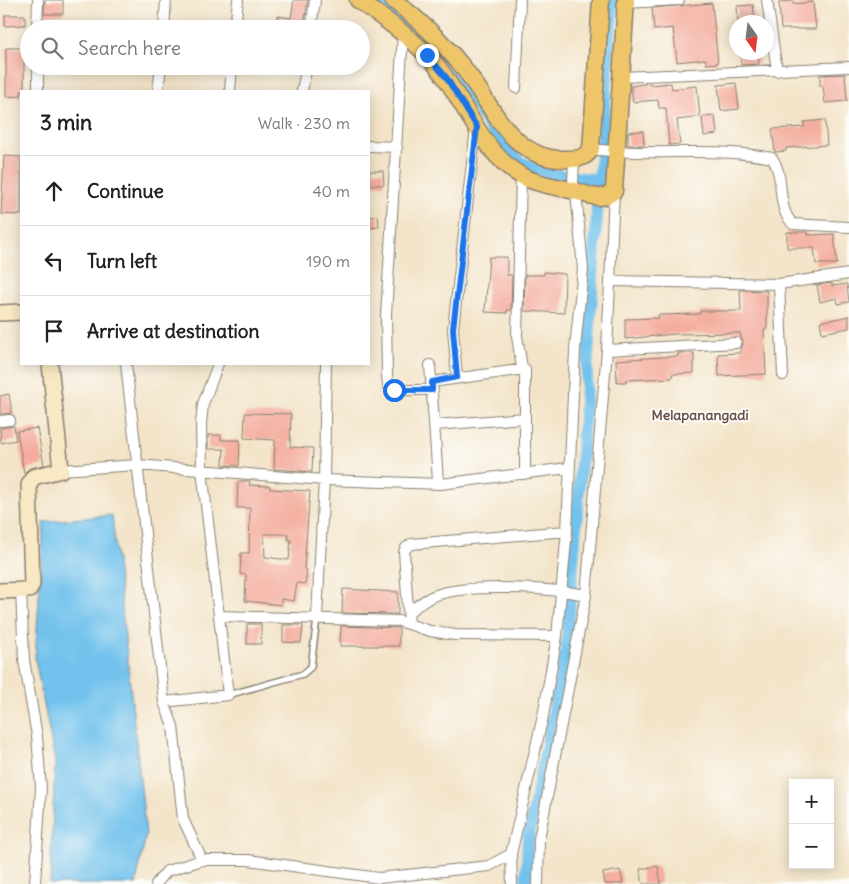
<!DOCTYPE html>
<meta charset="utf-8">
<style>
body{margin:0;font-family:Delius,sans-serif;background:#f2f2f2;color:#222}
.controls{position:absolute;right:15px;bottom:15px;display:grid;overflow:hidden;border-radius:0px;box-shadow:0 2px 12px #0003}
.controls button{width:45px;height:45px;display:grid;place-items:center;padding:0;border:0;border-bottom:1px solid #e0e0e0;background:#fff;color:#222;font:25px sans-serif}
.compass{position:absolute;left:729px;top:15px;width:45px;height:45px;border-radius:50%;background:#fff;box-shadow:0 2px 12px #0003;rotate:166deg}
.stop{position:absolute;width:15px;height:15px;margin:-11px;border:4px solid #1a73e8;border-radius:50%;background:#fff}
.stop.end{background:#1a73e8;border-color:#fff;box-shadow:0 1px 5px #0008}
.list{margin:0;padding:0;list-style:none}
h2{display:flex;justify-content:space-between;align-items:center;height:65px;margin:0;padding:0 20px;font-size:21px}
h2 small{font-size:16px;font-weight:400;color:#767676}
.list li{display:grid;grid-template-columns:32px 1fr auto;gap:15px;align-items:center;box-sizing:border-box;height:70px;padding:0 20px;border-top:1px solid #e0e0e0}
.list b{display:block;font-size:19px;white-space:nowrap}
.list em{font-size:16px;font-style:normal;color:#767676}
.icon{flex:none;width:28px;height:28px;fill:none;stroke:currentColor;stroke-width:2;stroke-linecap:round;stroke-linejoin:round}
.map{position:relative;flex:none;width:849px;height:884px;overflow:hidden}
.search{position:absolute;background:#fff;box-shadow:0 2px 12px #0003;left:20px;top:20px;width:350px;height:55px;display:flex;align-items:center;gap:12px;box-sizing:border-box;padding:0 18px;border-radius:28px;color:#767676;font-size:19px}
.panel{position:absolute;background:#fff;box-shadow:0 2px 12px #0003;left:20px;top:90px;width:350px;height:275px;border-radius:0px}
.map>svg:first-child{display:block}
.water{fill:#72c2ed;stroke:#476f84}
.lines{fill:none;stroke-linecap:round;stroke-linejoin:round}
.canal{stroke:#72c2ed;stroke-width:12}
.building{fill:#f4ad9f;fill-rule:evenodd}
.lane-casing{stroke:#888072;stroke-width:8}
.street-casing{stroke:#888072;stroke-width:12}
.secondary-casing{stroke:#888072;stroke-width:18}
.primary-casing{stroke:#888072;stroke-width:19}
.lane{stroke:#fff;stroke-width:5}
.street{stroke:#fff;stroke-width:10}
.secondary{stroke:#f8e8c3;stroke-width:15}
.primary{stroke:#eec569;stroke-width:16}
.route{stroke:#1a73e8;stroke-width:6}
.labels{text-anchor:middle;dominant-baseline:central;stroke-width:4;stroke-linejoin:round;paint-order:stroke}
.neighbourhood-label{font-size:14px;font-weight:bold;fill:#684f4a;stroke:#fdfcf7}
</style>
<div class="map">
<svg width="849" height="884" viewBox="0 0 849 884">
<rect width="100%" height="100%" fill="#fdfcf7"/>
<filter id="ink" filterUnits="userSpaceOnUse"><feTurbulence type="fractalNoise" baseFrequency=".02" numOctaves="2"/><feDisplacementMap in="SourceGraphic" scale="10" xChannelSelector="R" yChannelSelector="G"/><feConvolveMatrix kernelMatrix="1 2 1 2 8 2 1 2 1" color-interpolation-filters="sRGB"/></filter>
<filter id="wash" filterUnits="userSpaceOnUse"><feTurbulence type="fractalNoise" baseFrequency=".0096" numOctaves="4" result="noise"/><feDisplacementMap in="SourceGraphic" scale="20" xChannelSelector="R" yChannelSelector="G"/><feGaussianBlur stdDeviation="1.12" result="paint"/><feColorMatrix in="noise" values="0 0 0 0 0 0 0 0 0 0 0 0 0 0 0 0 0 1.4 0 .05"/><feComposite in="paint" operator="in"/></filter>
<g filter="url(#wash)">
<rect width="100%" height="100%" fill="#f3e4c9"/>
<path class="water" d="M 112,515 L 146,835 L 136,884 L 50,884 L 55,761 L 35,659 L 44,522 Z"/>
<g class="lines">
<path class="canal" d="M 375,0 L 432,42 L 455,72 L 495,135 L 520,162 L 550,174 L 599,180
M 526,884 L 528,839 L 566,650 L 582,451 L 599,180 L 613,0"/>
</g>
<g id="blocks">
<path class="building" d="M 45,0 L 63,0 L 63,14 L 44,14 Z
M 294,0 L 308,0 L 303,29 L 276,29 L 278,16 L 291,18 Z
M 793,1 L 793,4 L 813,2 L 816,29 L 781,29 L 779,2 Z
M 712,3 L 718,63 L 706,64 L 706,59 L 677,62 L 673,28 L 654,30 L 652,8 Z
M 753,5 L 755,22 L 738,22 L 737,6 Z
M 5,15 L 25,15 L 25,25 L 5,26 Z
M 6,48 L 24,48 L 24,91 L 21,91 L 21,96 L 6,97 Z
M 740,52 L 758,52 L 759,64 L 741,65 Z
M 845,74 L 847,101 L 825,103 L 823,86 L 820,86 L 820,75 Z
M 650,83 L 651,85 L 671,83 L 672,89 L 697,86 L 700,117 L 677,120 L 680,144 L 669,145 L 666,108 L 659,108 L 658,100 L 633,102 L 631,86 Z
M 736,83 L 739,109 L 721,111 L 718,85 Z
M 715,116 L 717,134 L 704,136 L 702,117 Z
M 825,120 L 827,145 L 786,148 L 786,151 L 775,152 L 772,129 L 804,127 L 804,122 Z
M 643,131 L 644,145 L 628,145 L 628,132 Z
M 4,156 L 21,157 L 21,215 L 1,214 Z
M 369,171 L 383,171 L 384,185 L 369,185 Z
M 378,216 L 379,227 L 369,228 L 369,217 Z
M 787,232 L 808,232 L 808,235 L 834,234 L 837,264 L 816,264 L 814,248 L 787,248 Z
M 489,257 L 507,257 L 507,275 L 512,275 L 511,310 L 507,310 L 507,313 L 485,312 Z
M 544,272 L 565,274 L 564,313 L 524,311 L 525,275 L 544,275 Z
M 832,283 L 832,286 L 847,284 L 849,302 L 838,304 L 837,298 L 820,302 L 817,285 Z
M 740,290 L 767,291 L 767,329 L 764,329 L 766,374 L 719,376 L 718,354 L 740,353 L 743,343 L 740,333 L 674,334 L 625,339 L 625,319 L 659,318 L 658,315 L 700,314 L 700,311 L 741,311 Z
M 849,316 L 849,328 L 822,333 L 820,322 Z
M 678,353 L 694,353 L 694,373 L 672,374 L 672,378 L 626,380 L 626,382 L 617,382 L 616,360 L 678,356 Z
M 9,394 L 12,413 L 0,414 L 0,396 Z
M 245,413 L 291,414 L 290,447 L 313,448 L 312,472 L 274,469 L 275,440 L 244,438 Z
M 14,426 L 16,440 L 1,443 L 0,428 Z
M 37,428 L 44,465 L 30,468 L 24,473 L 17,431 Z
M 208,435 L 221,435 L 221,440 L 240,440 L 239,466 L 223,465 L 224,449 L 208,449 Z
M 238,481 L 250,481 L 249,485 L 270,486 L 270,489 L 310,491 L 304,569 L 307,570 L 305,584 L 297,583 L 294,601 L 281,599 L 281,605 L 245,601 L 246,575 L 240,574 L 241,553 L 249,553 L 250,508 L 237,508 ZM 264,534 L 288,534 L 288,540 L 291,540 L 289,560 L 265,557 Z
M 343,589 L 398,592 L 398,614 L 342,613 Z
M 247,624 L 261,624 L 261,644 L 247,644 Z
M 283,625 L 303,625 L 301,643 L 283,642 Z
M 341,626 L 399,628 L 399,646 L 340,646 Z
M 658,866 L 661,884 L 643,884 L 640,869 Z
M 620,870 L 623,884 L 605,884 L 603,873 Z"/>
</g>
</g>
<g filter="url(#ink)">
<use href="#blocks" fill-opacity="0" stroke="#888072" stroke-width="1"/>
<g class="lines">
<defs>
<path id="lane" d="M 228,695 L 303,674 L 311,667 L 317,618"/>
<path id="street" d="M 767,0 L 777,71
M 626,3 L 679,0
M 37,29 L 38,0
M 164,29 L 166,0
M 235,29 L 238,0
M 311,29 L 315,0
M 403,33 L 386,315 L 387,376 L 388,385 L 394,390 L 433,390
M 38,66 L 38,91
M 621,77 L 849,67
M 516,88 L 520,0
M 158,91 L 161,66
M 230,91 L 232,66
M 302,91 L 307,66
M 369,146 L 397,147
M 591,149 C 651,157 713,146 772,158 C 786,177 775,207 793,224 L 849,227
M 521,176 L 517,336 L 522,368
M 610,281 L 779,284 L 849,274
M 779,284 L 783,375
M 607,350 L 736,343
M 126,364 L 164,702 L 173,726 L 183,819 L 202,860
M 218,364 L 203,404 L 201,424 L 202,470 L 219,616
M 430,365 L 438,481 L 441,484 L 568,468
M 457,377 L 453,329 L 476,128
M 432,382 L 525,369 L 525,474
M 0,421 L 10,420
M 435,425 L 525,418
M 61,470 L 137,465 L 324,480 L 441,484
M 21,591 L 24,660 L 37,736 L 41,788 L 35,884
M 409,612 C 418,605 428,597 439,594 C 473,584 551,588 586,595
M 317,617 L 324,480 L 326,364
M 409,624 L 404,552 L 406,548 L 411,544 L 567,531
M 164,702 L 228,695 L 219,616 L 399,621 L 430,631 L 455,635 L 557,636
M 511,854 L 512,884
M 156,884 L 167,871 L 202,860 L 248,860 L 379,878 L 489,866 L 511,854 L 543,716 L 557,636 L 567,531 L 575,349 L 583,269 L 576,192 L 573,183 L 574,159
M 538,884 L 539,839 L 586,595 L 607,350 L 614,191"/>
<path id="secondary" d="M 0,313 L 21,312
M 0,591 L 29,590 L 32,584 L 29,485 L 33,477 L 61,470 L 50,364"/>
<path id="primary" d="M 358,0 C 382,17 406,34 427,55 C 461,89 478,150 520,175 C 535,184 558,187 575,191 C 590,195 600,202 614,191 L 626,0
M 393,0 C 420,21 440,39 462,66 C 491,101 510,161 565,159 C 577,159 585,159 591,149 L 601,0"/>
</defs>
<use href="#lane" class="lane-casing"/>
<use href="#street" class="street-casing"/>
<use href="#secondary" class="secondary-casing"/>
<use href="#primary" class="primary-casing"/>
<use href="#lane" class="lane"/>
<use href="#street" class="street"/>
<use href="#secondary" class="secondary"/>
<use href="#primary" class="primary"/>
</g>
</g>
<g class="lines" filter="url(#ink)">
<path class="route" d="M 394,390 L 432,390 L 432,382 L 457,377 L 453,329 L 477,127 L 446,77 L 427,55"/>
</g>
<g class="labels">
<g class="neighbourhood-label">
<text x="700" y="415">Melapanangadi</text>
</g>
</g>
</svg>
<div class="controls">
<button>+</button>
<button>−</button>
</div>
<svg class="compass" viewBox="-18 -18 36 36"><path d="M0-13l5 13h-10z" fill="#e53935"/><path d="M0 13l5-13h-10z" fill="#767676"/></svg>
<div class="stop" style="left:394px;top:390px"></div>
<div class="stop end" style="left:427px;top:55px"></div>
<div class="search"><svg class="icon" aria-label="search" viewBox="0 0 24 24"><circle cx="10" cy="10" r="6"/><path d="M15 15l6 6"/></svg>Search here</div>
<section class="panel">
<h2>3 min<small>Walk · 230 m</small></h2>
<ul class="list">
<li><svg class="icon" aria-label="ahead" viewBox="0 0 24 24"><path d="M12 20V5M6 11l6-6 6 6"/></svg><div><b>Continue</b></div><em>40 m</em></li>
<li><svg class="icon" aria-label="left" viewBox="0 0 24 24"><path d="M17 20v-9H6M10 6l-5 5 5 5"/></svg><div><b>Turn left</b></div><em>190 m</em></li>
<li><svg class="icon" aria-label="arrive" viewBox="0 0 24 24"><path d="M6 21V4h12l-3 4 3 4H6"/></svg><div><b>Arrive at destination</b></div></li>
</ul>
</section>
</div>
